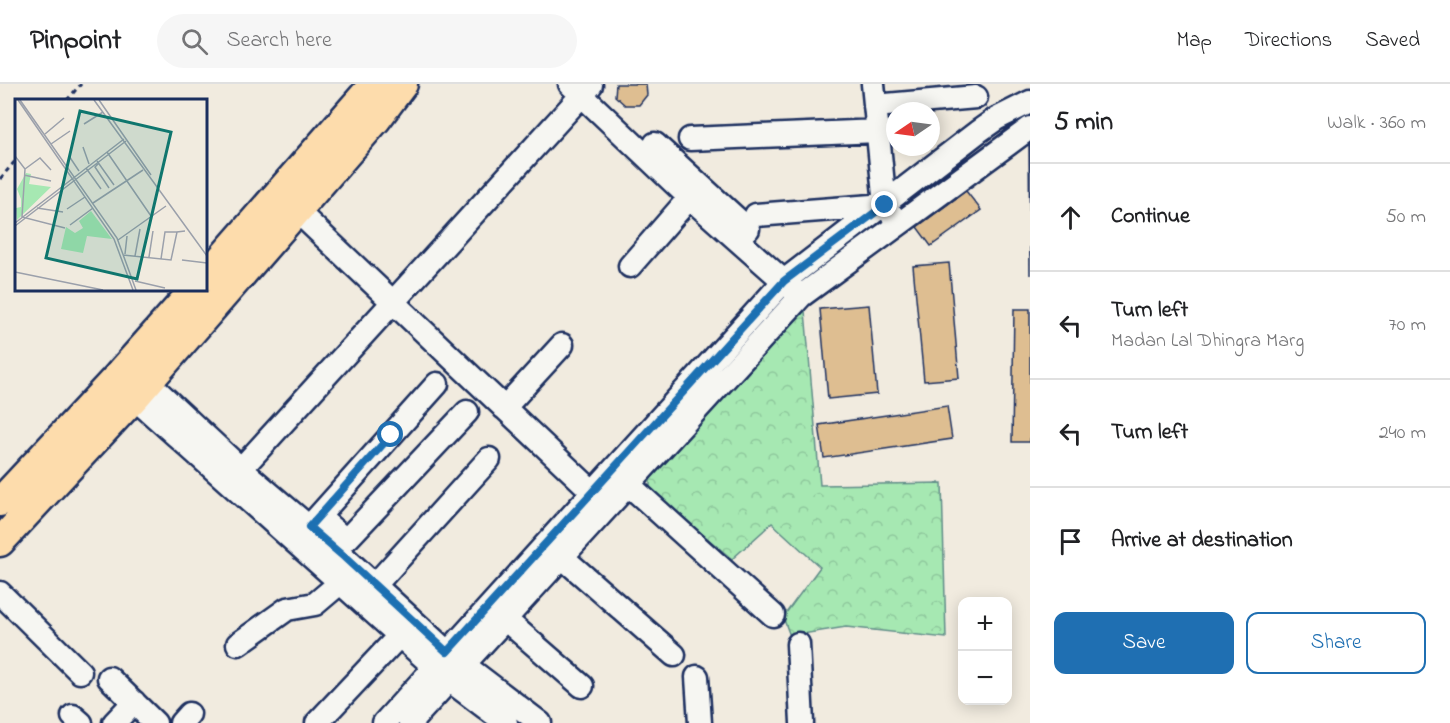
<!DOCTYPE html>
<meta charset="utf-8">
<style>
body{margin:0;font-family:"Indie Flower",sans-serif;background:#f6f6f6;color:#202124}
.controls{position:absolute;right:18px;bottom:18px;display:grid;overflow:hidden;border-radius:12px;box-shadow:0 3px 15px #0003}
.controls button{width:54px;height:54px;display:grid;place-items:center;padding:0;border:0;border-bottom:2px solid #e0e0e0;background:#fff;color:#202124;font:30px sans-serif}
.compass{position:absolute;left:886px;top:18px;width:54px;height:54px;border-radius:50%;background:#fff;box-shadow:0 3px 15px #0003;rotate:257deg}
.stop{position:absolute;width:18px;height:18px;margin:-14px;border:4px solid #1f6fb2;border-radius:50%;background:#fff}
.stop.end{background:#1f6fb2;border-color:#fff;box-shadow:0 2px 6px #0008}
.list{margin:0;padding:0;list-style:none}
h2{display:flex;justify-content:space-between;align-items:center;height:78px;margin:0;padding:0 24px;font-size:26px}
h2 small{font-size:20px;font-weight:400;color:#757577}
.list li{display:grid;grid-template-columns:39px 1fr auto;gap:18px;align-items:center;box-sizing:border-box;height:108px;padding:0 24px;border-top:2px solid #e0e0e0}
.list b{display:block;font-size:22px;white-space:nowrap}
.list p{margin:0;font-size:20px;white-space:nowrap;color:#757577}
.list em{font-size:20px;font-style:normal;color:#757577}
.actions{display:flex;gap:12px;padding:18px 24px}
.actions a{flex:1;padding:14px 0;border:2px solid #1f6fb2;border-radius:12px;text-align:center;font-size:21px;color:#1f6fb2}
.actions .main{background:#1f6fb2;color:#fff}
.icon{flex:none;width:33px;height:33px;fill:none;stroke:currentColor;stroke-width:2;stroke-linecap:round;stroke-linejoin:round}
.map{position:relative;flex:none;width:1030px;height:639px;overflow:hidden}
header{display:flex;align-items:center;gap:36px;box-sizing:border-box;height:84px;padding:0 30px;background:#fff;border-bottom:2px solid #e0e0e0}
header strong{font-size:28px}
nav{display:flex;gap:33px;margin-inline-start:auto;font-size:21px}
.search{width:420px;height:54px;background:#f6f6f6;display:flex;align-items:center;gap:15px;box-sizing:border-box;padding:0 21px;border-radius:33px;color:#757577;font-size:22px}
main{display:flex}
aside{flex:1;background:#fff}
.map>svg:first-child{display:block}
.forest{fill:url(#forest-crowns);stroke:#608c88;stroke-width:1.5}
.building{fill:#debe91;stroke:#1b2f5e;stroke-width:1.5}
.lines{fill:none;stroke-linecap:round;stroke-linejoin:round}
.minor-casing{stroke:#1b2f5e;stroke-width:27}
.major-casing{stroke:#1b2f5e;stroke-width:33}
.path{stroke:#1b2f5e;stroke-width:3;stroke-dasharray:4.5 4.5;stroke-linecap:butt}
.minor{stroke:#f6f6f2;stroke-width:22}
.major{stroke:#fddcac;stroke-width:28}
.route{stroke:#1f6fb2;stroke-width:8}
.inset-road{fill:none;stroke:#9ba0ab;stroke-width:1.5}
.view{fill:#0f766e;fill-opacity:0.15;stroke:#0f766e;stroke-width:3}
.inset-edge{fill:none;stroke:#1b2f5e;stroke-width:3}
</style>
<header>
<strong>Pinpoint</strong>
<div class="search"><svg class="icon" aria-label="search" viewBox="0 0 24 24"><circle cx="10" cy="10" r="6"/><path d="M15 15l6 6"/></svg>Search here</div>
<nav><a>Map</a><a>Directions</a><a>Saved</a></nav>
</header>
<main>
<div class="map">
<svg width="1030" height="639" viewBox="0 0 1030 639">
<defs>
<pattern id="forest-crowns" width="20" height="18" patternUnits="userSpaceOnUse" patternTransform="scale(1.5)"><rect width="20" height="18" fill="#a6e8b2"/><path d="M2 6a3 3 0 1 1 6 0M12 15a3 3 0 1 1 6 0" fill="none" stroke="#8ec79c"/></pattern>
</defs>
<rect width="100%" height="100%" fill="#f1ebdf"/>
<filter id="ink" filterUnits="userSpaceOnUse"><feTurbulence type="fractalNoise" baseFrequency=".0167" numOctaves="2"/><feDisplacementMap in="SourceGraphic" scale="12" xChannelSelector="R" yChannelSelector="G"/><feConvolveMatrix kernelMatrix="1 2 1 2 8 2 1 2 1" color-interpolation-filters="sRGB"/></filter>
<g filter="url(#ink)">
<path class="forest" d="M 805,227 L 820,401 L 942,399 L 946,554 L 846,543 L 790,552 L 783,533 L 820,483 L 772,439 L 732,475 L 650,406 L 650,388 Z"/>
<path class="building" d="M 616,0 L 646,0 L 647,11 L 639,21 L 625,21 L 615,12 Z
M 1029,59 L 1030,59 L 1030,191 Z
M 966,107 L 981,126 L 931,162 L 917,143 Z
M 949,179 L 959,294 L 924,297 L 913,182 Z
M 869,221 L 877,310 L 828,315 L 820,225 Z
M 1014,225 L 1030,225 L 1030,358 L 1012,358 Z
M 947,322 L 952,355 L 824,374 L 819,341 Z"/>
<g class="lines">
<defs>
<path id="minor" d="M 570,0 L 690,114 L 795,207
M 873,0 L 885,121 L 892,131
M 875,22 L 976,13
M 690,55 L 878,47
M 655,60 L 748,145
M 297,127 L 593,408
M 756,131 L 885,121
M 630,182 L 698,104
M 136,287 L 241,385 L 344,473 L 447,568 L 540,639
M 122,303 L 449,596 L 506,639
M 504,324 L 562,261
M 229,398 L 591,1
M 628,400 L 773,531
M 322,436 L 342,453 L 348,454 L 467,328
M 300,453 L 437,300
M 562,473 L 674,571
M 0,509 L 80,588
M 365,512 L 489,375
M 506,536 L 582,602
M 238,560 L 287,525 L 315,520 L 341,498
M 798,560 L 802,639
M 697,593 L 700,639
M 109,594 L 155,639
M 73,632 L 81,639
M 114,639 L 134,618
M 181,639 L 189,630
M 317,639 L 400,551
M 384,639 L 784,197 L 979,47 L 996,35 L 1030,18
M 410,639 L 801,212 L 1030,44"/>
<path id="major" d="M 206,192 L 374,0
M 0,418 L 114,296 L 194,206
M 0,458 L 135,313 L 376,36 L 403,0"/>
</defs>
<use href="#minor" class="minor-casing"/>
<use href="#major" class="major-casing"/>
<path class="path" d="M 67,16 L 81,0
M 0,95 L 16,76"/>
<use href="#minor" class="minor"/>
<use href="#major" class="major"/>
</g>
</g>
<g class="lines" filter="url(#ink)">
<path class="route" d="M 391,351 L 309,443 L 344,473 L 447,568 L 784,197 L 885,121"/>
</g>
<g transform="translate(15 15)">
<rect width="192" height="192" fill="#f1ebdf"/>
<path d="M 11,74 L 16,75 L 14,85 L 36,88 L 2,121 L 1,109 L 6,108 L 6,100 L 2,90 ZM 76,112 L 97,140 L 72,137 L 68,154 L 46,150 L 51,128 L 60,134 L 68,129 L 64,122 Z" fill="#a6e8b2"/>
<path class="inset-road" d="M 3,1 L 99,140 L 118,191M 5,1 L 102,139 L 121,191M 79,1 L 192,157M 84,1 L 136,76M 69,25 L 88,13M 30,35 L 49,19M 36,45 L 55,32M 68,48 L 74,65M 92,53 L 136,117M 0,57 L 10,70 L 7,118 L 50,129M 54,57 L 64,72M 82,62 L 99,86M 83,65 L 80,68 L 94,89M 71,69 L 86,90M 10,70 L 25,59 L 36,71M 9,76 L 36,82M 78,104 L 128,71M 22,109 L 48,113M 52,110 L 70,98M 0,124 L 109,40M 55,126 L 78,109M 0,127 L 111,42M 103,141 L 151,107M 110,155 L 112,137M 108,156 L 156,161 L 162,133 L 170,132M 120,157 L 125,130M 134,158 L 138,132M 146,160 L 150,133 L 162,133M 167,161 L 192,164M 0,173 L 88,191M 120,182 L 150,189"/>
<path class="view" d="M 65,12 L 156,33 L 122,180 L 31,159 Z"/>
<rect width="192" height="192" class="inset-edge"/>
</g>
</svg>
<div class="controls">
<button>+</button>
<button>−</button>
</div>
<svg class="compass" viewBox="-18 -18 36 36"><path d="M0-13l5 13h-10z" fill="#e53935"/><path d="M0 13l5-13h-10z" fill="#757577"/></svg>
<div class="stop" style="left:391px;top:351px"></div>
<div class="stop end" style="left:885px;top:121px"></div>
</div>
<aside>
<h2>5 min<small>Walk · 360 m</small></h2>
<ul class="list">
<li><svg class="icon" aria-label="ahead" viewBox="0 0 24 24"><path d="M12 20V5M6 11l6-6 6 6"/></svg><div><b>Continue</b></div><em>50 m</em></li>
<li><svg class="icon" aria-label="left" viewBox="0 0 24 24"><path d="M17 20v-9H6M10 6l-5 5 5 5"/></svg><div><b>Turn left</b><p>Madan Lal Dhingra Marg</p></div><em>70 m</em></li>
<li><svg class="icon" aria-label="left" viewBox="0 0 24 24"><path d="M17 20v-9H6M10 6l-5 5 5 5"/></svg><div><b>Turn left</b></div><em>240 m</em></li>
<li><svg class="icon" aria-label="arrive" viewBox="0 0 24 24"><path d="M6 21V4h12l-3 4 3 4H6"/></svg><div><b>Arrive at destination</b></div></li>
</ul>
<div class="actions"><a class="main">Save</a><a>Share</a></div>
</aside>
</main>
